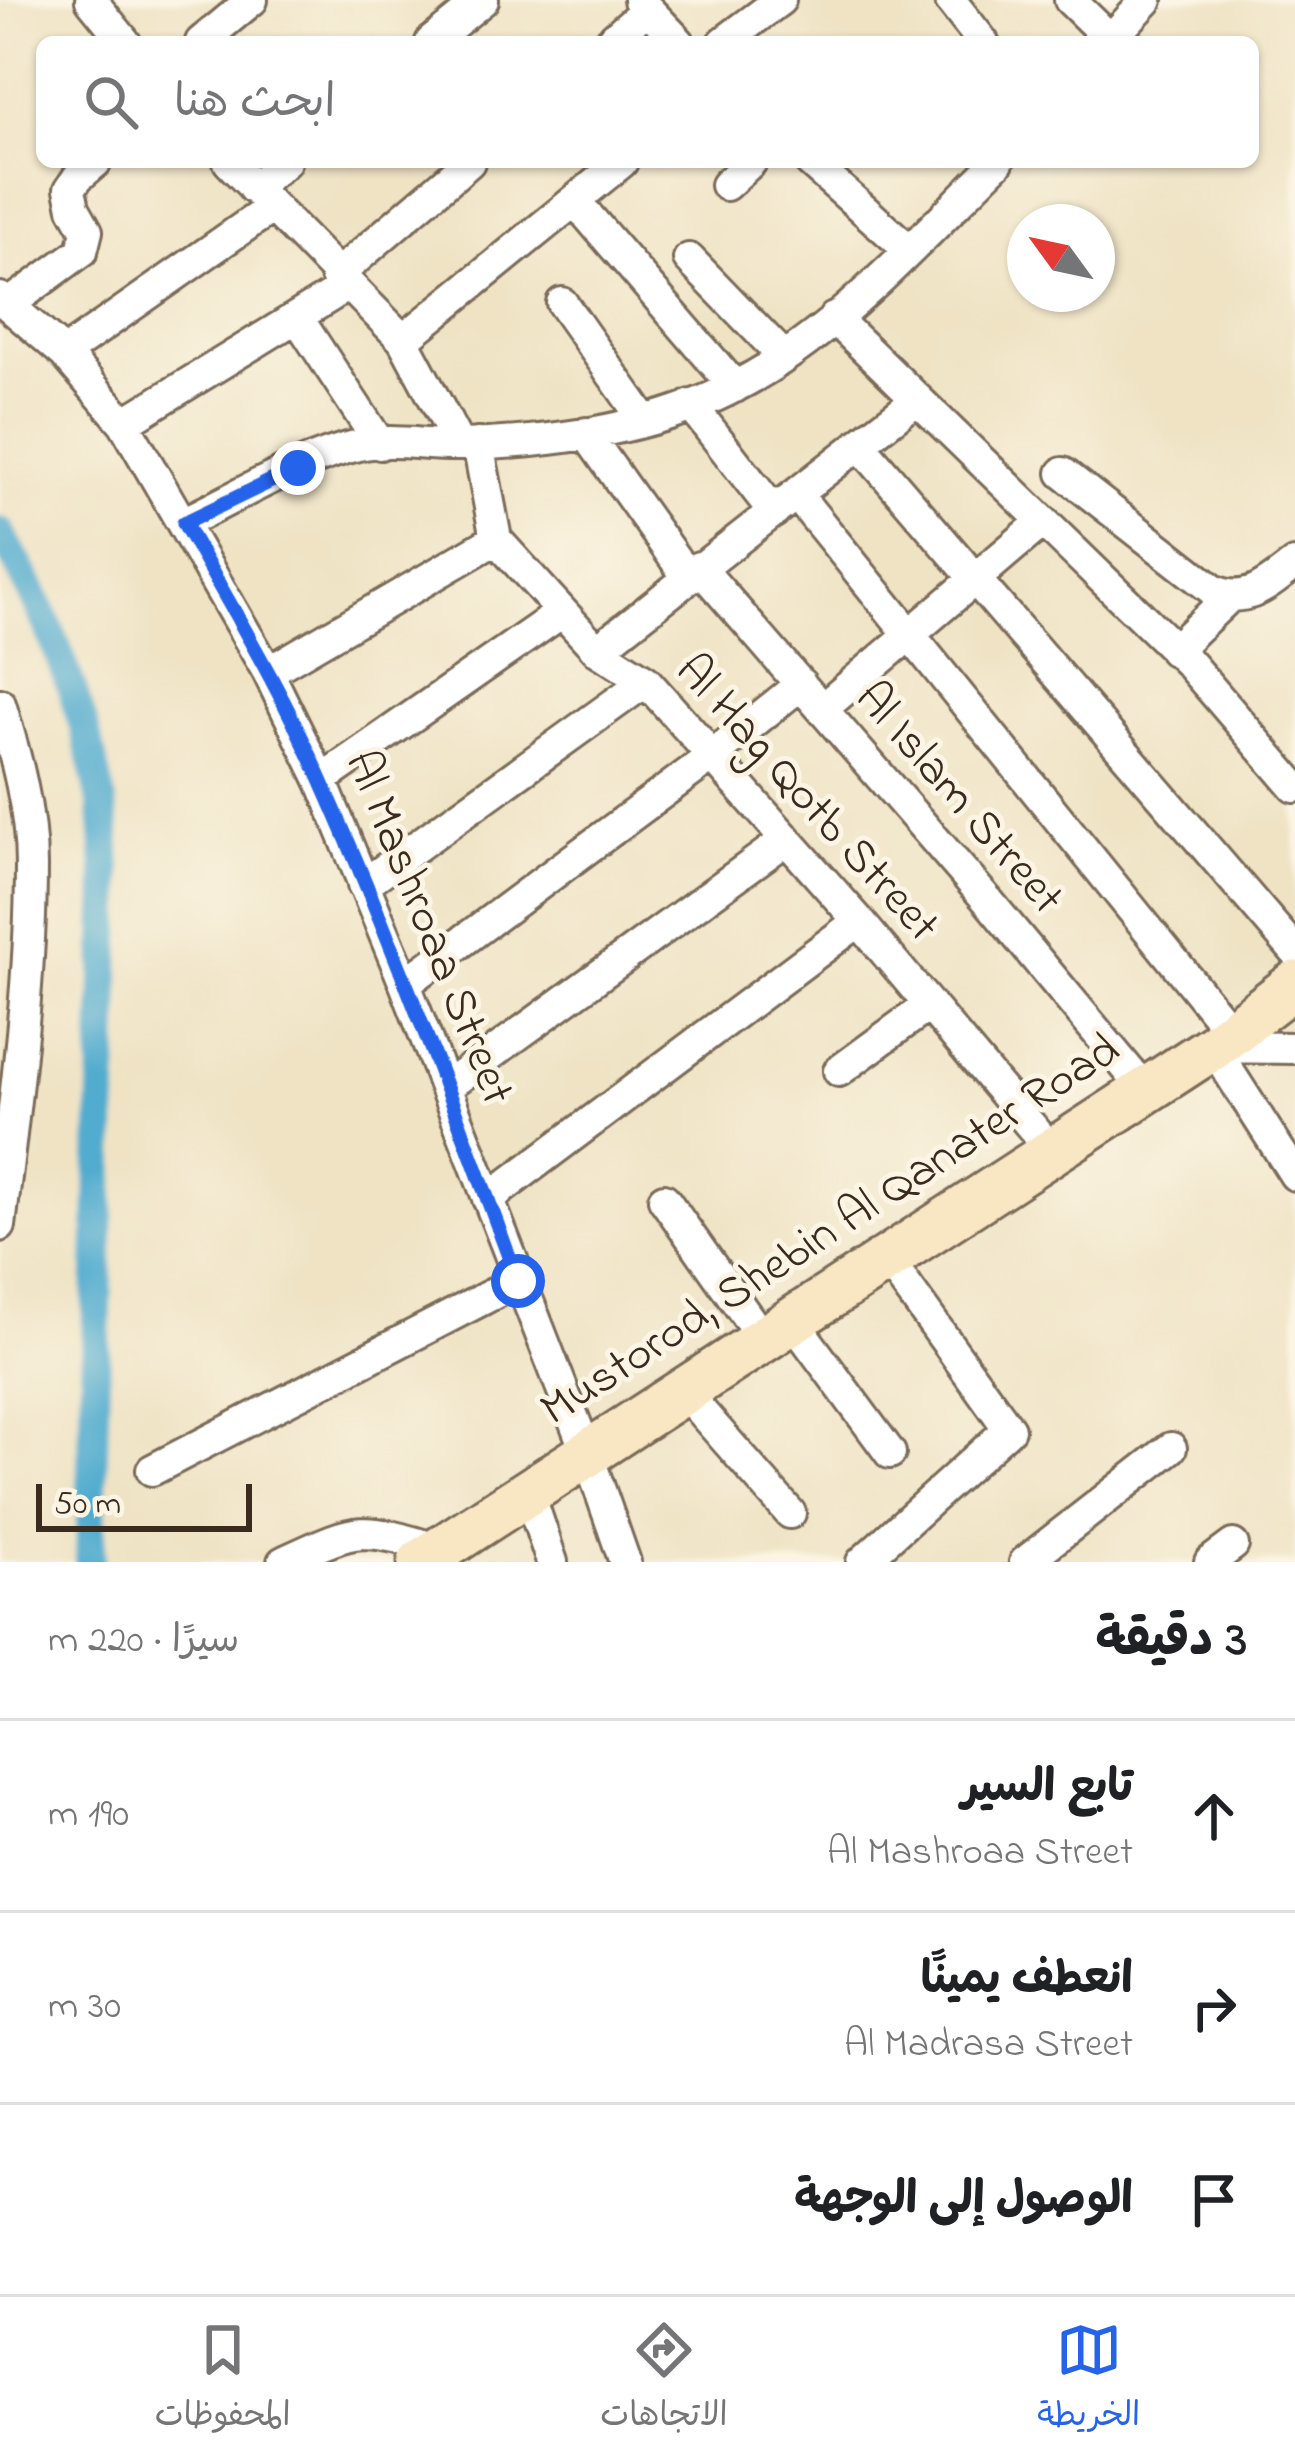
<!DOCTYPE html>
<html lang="ar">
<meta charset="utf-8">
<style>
body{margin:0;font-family:"Indie Flower","Playpen Sans Arabic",sans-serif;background:#f6f6f6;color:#202124;direction:rtl}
.compass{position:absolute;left:1007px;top:204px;width:108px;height:108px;border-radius:50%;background:#fff;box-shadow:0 3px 9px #0004;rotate:303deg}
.scale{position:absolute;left:36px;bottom:30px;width:216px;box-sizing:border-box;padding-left:12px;border:6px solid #3b2a1e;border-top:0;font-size:33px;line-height:42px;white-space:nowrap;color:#3b2a1e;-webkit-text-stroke:9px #fcf5e5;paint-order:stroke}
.stop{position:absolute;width:36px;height:36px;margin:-27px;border:9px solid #2563eb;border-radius:50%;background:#fff}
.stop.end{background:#2563eb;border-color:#fff;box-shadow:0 3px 12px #0008}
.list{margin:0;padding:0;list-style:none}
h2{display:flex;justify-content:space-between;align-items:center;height:156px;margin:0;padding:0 48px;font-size:51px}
h2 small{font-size:39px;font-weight:400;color:#757577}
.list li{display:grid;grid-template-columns:78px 1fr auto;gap:36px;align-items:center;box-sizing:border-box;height:192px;padding:0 48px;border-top:3px solid #e0e0e0}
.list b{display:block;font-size:45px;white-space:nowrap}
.list p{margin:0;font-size:39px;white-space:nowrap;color:#757577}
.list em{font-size:39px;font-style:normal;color:#757577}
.icon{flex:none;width:66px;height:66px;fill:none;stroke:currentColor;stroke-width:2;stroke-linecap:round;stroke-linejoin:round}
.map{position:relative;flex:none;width:1295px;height:1562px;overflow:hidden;direction:ltr}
.search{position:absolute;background:#fff;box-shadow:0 3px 9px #0004;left:36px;right:36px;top:36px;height:132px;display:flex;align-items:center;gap:30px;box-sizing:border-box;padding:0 42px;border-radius:18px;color:#757577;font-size:45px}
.sheet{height:732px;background:#fff}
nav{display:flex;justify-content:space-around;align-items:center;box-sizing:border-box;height:168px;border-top:3px solid #e0e0e0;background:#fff;font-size:33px;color:#757577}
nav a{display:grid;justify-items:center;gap:6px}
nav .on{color:#2563eb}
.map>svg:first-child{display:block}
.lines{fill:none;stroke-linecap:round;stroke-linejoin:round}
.canal{stroke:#51accf;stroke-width:30}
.street-casing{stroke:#7a6b58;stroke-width:36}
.secondary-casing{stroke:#7a6b58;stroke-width:51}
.street{stroke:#fff;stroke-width:30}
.secondary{stroke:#f9e7c3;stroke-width:45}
.route{stroke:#2563eb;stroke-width:15}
.labels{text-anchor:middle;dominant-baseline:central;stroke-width:10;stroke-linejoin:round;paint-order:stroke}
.street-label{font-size:48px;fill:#3b2a1e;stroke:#fcf5e5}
</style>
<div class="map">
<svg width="1295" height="1562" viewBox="0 0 1295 1562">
<rect width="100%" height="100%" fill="#fcf5e5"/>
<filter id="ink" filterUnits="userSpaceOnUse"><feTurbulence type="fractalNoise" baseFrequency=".00833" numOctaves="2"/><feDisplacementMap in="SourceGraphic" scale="24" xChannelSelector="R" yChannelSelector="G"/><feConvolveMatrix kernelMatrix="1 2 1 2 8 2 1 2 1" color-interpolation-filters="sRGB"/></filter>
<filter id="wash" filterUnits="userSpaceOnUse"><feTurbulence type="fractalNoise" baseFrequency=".004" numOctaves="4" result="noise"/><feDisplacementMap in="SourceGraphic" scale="48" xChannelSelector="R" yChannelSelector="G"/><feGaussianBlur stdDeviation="2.7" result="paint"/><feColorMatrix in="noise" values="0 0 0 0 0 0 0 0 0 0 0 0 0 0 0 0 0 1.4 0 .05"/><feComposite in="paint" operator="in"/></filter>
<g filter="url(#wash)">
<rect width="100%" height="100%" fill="#efe3c4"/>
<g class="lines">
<path class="canal" d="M 0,532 C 48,614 81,699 100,792 C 107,828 106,867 108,904 L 90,1562"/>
</g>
</g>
<g filter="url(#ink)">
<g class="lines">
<defs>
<path id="street" d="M 91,0 L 125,42
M 639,0 L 679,42
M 950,0 L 983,42
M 1070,0 L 1110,39
M 201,42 L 252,0
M 431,42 L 483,0
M 609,42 L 647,9
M 724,42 L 780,0
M 1108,42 L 1147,0
M 229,162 L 403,340 L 459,445
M 810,162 L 909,250
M 726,185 L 751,162
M 253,188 L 285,162
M 575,201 L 735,387
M 689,259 L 784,357
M 336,276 L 469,162
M 0,298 L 64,353 L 124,423 L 268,672 L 321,780 L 405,984 L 587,1453 L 625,1562
M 562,303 L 645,421
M 8,305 L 82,251 L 87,231 L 74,208 L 70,189 L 78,177 L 96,162
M 297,317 L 380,444
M 834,318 L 1188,662 L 1295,787
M 403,340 L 622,162
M 64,353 L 271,208
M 691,405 L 774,512
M 124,423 L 347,286
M 586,433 L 687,576
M 478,444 L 496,539 L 597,650 L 646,681 L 859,921 L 1052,1151
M 860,445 L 1295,951
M 1063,473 L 1213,590 C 1247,606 1268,584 1295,564
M 797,495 L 1232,1033
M 183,523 C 239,496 298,459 359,445 C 391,438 427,446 460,445 C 549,443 645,431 726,391 C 829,342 918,241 998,162
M 699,567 L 989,902 L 1146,1091
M 597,650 L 916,400
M 1174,650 L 1229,597
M 268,672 L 496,539
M 0,704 C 16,756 31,811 31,866 C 31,983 14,1110 0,1226
M 822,709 L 1042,522
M 321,780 L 562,612
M 363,885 L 646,681
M 405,984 L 712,756 L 801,684
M 1213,1047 L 1295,1175
M 1213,1047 L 1295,1048
M 839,1071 L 929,1005
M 446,1087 L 787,839
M 488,1199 L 859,921
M 664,1199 L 763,1339
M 792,1320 L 890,1453
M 683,1391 L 790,1513
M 152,1470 L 518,1281
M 529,1494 L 552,1562
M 283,1562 C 359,1527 358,1525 439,1550
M 862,1562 L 1009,1429 L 887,1259
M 1025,1562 L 1171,1448
M 1210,1562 L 1233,1545"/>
<path id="secondary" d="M 421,1562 L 1213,1047 L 1295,984"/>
</defs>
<use href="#street" class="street-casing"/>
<use href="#secondary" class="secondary-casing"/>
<use href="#street" class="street"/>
<use href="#secondary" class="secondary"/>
</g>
</g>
<g class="lines" filter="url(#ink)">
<path class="route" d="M 298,468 L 184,523 C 231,607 282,691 321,780 C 394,944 456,1113 518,1281"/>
</g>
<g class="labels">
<g class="street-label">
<text transform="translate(806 799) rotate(48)">Al Hag Qotb Street</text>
<text transform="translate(958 799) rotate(49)">Al Islam Street</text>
<text transform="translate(428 928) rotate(68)">Al Mashroaa Street</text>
<text transform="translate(831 1231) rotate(-33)">Mustorod, Shebin Al Qanater Road</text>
</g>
</g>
</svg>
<svg class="compass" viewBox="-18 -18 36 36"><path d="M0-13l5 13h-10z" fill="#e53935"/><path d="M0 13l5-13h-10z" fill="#757577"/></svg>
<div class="scale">50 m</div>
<div class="stop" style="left:518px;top:1281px"></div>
<div class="stop end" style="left:298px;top:468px"></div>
<div class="search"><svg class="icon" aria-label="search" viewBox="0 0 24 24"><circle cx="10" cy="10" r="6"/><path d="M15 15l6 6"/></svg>ابحث هنا</div>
</div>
<section class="sheet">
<h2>3 دقيقة<small>سيرًا · 220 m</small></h2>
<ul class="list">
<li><svg class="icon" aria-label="ahead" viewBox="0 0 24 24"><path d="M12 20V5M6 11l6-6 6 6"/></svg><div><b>تابع السير</b><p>Al Mashroaa Street</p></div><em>190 m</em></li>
<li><svg class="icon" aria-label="right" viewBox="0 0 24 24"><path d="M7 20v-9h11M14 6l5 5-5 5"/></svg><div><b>انعطف يمينًا</b><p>Al Madrasa Street</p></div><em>30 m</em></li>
<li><svg class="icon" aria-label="arrive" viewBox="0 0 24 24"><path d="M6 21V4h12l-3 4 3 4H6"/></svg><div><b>الوصول إلى الوجهة</b></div></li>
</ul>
</section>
<nav>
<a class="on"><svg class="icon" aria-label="map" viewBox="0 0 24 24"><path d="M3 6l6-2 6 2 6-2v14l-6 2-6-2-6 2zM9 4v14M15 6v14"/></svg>الخريطة</a>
<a><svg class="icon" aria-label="directions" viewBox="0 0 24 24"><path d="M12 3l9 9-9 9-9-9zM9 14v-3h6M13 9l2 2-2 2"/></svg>الاتجاهات</a>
<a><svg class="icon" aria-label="saved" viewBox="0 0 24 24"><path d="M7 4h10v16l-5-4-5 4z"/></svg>المحفوظات</a>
</nav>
